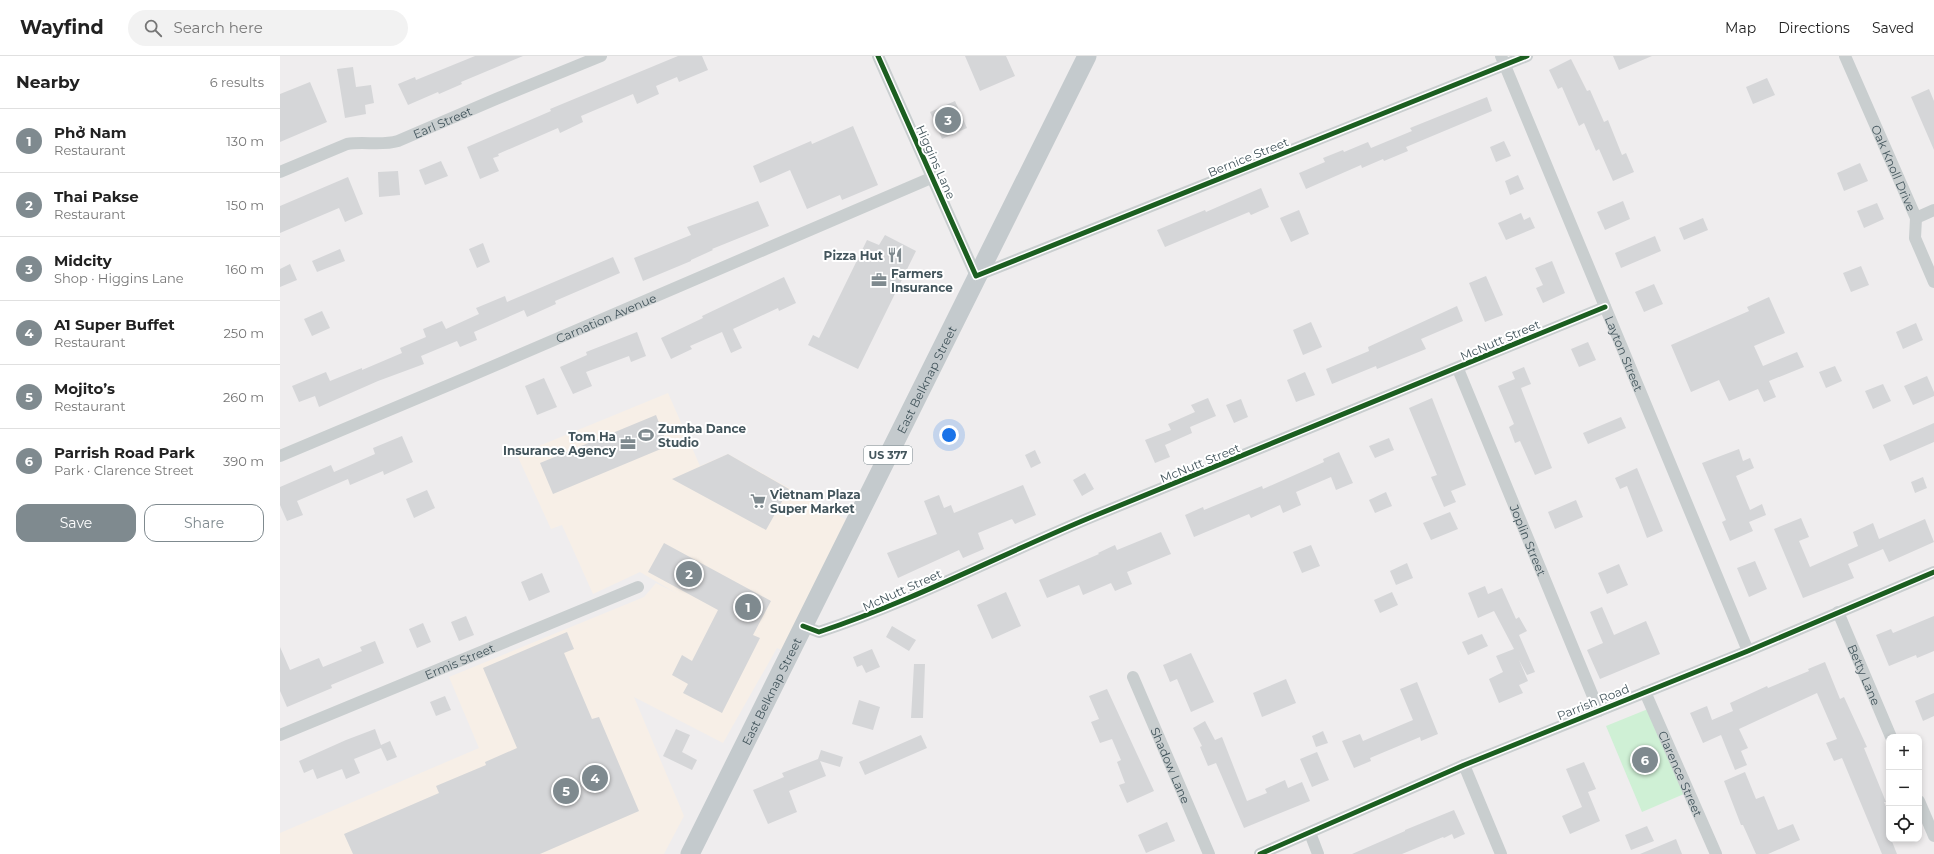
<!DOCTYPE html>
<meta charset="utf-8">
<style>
body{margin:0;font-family:Montserrat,sans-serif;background:#f2f2f2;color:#222}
.controls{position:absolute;right:12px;bottom:12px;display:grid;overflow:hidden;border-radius:8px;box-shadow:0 2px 6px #0003}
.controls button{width:36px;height:36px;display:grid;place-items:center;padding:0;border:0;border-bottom:1px solid #e0e0e0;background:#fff;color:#222;font:20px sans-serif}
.you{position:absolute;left:669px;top:379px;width:14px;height:14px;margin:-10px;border:3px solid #fff;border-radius:50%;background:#1a73e8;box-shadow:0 0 0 6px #1a73e833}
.badge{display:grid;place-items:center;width:26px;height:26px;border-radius:50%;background:#7f8a8f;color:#fff;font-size:13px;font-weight:700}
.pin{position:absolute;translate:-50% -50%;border:2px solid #fff;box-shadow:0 1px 4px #0006}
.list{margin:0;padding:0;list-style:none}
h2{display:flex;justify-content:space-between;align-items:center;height:52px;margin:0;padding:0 16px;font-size:17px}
h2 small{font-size:13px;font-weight:400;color:#767676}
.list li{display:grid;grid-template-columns:26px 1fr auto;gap:12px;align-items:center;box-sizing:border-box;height:64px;padding:0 16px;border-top:1px solid #e0e0e0}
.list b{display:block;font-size:15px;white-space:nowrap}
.list p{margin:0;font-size:13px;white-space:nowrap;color:#767676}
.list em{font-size:13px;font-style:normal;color:#767676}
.actions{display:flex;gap:8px;padding:12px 16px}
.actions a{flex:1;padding:9px 0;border:1px solid #7f8a8f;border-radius:12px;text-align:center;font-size:14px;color:#7f8a8f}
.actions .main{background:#7f8a8f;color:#fff}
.icon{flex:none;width:22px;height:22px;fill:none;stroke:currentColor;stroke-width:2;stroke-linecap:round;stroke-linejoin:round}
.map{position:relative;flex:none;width:1654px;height:798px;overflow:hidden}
header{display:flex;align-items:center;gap:24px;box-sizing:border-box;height:56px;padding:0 20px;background:#fff;border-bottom:1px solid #e0e0e0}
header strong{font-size:19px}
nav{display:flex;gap:22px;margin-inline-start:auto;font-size:14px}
.search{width:280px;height:36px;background:#f2f2f2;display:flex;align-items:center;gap:10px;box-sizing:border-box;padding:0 14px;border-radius:22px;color:#767676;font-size:15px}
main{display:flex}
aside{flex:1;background:#fff}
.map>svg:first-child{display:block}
.commercial{fill:#f7efe7}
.green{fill:#cff0d5}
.building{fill:#d5d6d8}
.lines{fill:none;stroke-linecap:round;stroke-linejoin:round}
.minor{stroke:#c9cecf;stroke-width:12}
.primary{stroke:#c4cacd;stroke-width:19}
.cycleway-casing{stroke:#fff;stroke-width:8}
.cycleway{stroke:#1b5e20;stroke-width:5}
.labels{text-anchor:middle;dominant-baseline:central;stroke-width:4;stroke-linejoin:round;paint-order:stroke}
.shield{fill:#fff;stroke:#7b888d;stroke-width:1}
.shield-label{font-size:11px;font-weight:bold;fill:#43555c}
.street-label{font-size:12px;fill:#43555c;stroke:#fff}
.poi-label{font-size:12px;font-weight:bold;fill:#43555c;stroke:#fff;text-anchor:start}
</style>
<header>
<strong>Wayfind</strong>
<div class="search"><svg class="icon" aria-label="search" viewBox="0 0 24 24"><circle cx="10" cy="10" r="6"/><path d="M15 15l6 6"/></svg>Search here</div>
<nav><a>Map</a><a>Directions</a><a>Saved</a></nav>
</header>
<main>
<aside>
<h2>Nearby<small>6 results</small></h2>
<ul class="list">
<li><span class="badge">1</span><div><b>Phở Nam</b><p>Restaurant</p></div><em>130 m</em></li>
<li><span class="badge">2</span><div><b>Thai Pakse</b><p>Restaurant</p></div><em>150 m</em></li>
<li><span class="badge">3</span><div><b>Midcity</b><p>Shop · Higgins Lane</p></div><em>160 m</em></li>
<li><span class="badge">4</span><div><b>A1 Super Buffet</b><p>Restaurant</p></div><em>250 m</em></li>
<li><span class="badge">5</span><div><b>Mojito’s</b><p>Restaurant</p></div><em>260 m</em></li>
<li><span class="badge">6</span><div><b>Parrish Road Park</b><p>Park · Clarence Street</p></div><em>390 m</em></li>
</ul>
<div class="actions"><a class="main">Save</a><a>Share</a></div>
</aside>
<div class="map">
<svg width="1654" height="798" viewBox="0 0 1654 798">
<rect width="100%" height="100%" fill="#efedee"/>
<path class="commercial" d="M 388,337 L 420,410 L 448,398 L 574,468 L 510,598 L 497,592 L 443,687 L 354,641 L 404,760 L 384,798 L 0,798 L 0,777 L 199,692 L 169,621 L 364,541 L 376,527 L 396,537 L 360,516 L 313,538 L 282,469 L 271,473 L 237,399 Z"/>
<path class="green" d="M 1368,653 L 1404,738 L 1362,756 L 1326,670 Z"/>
<path class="building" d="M 195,0 L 243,0 L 181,26 L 182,28 L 159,38 L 158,36 L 128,49 L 118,28 L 135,21 L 136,24 Z
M 398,0 L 422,0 L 428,14 L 399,26 L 397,21 L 376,30 L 379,38 L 357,48 L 353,38 L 301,60 L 303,66 L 280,77 L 278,72 L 218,98 L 219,100 L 213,102 L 219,115 L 200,123 L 187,91 L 271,55 L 270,53 Z
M 685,0 L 726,0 L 735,20 L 700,35 Z
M 1333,0 L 1372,0 L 1339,14 Z
M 1291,3 L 1307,35 L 1310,34 L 1324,66 L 1328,64 L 1342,99 L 1346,97 L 1354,116 L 1333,125 L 1319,93 L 1316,95 L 1304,67 L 1299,70 L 1282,31 L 1278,33 L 1269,14 Z
M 73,11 L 76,31 L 91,29 L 94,47 L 85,49 L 86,58 L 65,62 L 57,13 Z
M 1487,22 L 1495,39 L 1473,48 L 1466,31 Z
M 30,26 L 47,66 L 0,86 L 0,38 Z
M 1649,33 L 1654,45 L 1654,94 L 1631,41 Z
M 1207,41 L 1212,55 L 1126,91 L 1128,95 L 1104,105 L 1103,103 L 1082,112 L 1081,109 L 1026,133 L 1019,117 L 1045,106 L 1043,102 L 1063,94 L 1064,96 L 1088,86 L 1091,92 L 1132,75 L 1130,72 Z
M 675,45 L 687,72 L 662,83 L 650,56 Z
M 573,70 L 598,129 L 562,144 L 560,139 L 527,153 L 510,114 L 480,127 L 473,110 L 531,85 L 532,88 Z
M 1224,85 L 1231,100 L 1216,106 L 1210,91 Z
M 161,105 L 168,120 L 145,129 L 139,114 Z
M 1580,107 L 1588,125 L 1564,135 L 1557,117 Z
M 118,115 L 120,139 L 99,141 L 98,116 Z
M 1238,119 L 1244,133 L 1230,139 L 1225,125 Z
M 68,121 L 83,158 L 65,166 L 59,152 L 0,177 L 0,150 Z
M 981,132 L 989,151 L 971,159 L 969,156 L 885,191 L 877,174 L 925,154 L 926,156 Z
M 478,145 L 489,170 L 432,193 L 433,194 L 411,204 L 411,205 L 363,225 L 354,202 L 411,179 L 407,171 Z
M 1343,145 L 1350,163 L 1325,174 L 1317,156 Z
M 1597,147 L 1604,163 L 1584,172 L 1577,155 Z
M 1019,154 L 1029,178 L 1011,186 L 1000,162 Z
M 1241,157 L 1244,164 L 1250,161 L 1255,172 L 1226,184 L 1218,167 Z
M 1423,162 L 1428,174 L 1404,184 L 1399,172 Z
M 605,179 L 636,195 L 578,313 L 528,289 L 533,279 L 539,282 L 587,184 L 599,189 Z
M 1375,180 L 1381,195 L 1341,212 L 1335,197 Z
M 203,187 L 210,206 L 197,212 L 189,193 Z
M 60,193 L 65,205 L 37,216 L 32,205 Z
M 333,201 L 340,217 L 275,245 L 276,248 L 247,261 L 244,254 L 194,276 L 197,284 L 180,291 L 177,285 L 141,300 L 144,308 L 98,325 L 39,351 L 35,340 L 19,346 L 12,330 L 46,316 L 50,325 L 82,312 L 82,314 L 122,297 L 120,292 L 146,281 L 143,273 L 162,265 L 166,273 L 199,258 L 196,252 L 225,240 L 227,246 Z
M 1272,205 L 1285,237 L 1263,247 L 1256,232 L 1263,229 L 1255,212 Z
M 10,208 L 17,224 L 0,231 L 0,213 Z
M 1581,210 L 1589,229 L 1571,236 L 1563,217 Z
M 1206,220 L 1223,259 L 1205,266 L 1189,227 Z
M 504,221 L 516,247 L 499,255 L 498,252 L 453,273 L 462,292 L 451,297 L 442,276 L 410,290 L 412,293 L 391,303 L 381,282 L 423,262 L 422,260 Z
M 1374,228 L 1383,248 L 1364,256 L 1355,236 Z
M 1489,241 L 1505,277 L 1474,290 L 1483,310 L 1517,296 L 1524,311 L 1489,325 L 1496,341 L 1484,346 L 1478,333 L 1449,345 L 1439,324 L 1411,336 L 1391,289 L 1469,255 L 1467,251 Z
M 1177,250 L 1183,265 L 1141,283 L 1146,293 L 1097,313 L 1096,310 L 1052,328 L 1046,313 L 1089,295 L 1088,291 Z
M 42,255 L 50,272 L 32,280 L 24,263 Z
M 1031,266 L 1042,291 L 1023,299 L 1013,274 Z
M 1636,267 L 1643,284 L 1623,293 L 1616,276 Z
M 357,276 L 366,300 L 351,306 L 349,300 L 306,316 L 312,330 L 293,338 L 280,311 L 307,299 L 306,296 Z
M 1308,286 L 1316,304 L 1299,311 L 1291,293 Z
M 1555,310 L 1562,325 L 1546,332 L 1539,316 Z
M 1244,311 L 1251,328 L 1241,332 L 1272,412 L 1255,419 L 1240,385 L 1235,387 L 1229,371 L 1234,368 L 1218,330 L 1235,323 L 1232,316 Z
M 1025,316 L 1035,339 L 1016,346 L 1007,324 Z
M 1647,320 L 1654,336 L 1654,340 L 1633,349 L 1624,330 Z
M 264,322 L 277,351 L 257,359 L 245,330 Z
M 1603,328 L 1611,345 L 1593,353 L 1585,335 Z
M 928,342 L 936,360 L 910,371 L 912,377 L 885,389 L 890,401 L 875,407 L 865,384 L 891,374 L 888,368 L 915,356 L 911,349 Z
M 1152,342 L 1186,429 L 1171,435 L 1176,446 L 1164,451 L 1151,421 L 1157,419 L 1129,352 Z
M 961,343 L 968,361 L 954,367 L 946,349 Z
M 376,359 L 388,390 L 273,438 L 260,407 Z
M 1341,361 L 1346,372 L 1308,388 L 1303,377 Z
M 1654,367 L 1654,386 L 1610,405 L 1603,389 Z
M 122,380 L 133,406 L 104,419 L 103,415 L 70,429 L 68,423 L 17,445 L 23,459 L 7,465 L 0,449 L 0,431 L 51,409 L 54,416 L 95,398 L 93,392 Z
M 1109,382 L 1114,394 L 1095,402 L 1089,390 Z
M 1459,393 L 1463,405 L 1470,402 L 1474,412 L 1456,420 L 1470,454 L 1482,448 L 1486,459 L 1469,466 L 1473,475 L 1450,485 L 1442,466 L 1446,464 L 1422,407 Z
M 755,394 L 761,407 L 751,412 L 745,399 Z
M 1059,396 L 1073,427 L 1056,434 L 1051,421 L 1016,436 L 1021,449 L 1003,457 L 1000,449 L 971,462 L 969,458 L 914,481 L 905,459 L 923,451 L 924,454 L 982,430 L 983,433 L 1044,406 L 1043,403 Z
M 448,398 L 509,433 L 486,474 L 392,423 Z
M 1357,412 L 1383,475 L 1367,482 L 1347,430 L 1340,433 L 1335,422 Z
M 805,417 L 814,433 L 802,440 L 793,424 Z
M 1643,421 L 1647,432 L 1635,437 L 1631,426 Z
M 743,429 L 756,459 L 735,468 L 732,463 L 698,477 L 704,493 L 683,502 L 679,494 L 618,522 L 607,497 L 657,478 L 644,445 L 659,439 L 664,452 L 671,449 L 674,457 Z
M 147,434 L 155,452 L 134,462 L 126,443 Z
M 1106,436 L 1112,450 L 1095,457 L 1089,444 Z
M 1296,444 L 1303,461 L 1275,473 L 1268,456 Z
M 1170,456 L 1178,473 L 1151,484 L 1143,467 Z
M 1521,462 L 1529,481 L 1519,485 L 1530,511 L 1578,490 L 1573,476 L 1593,467 L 1599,483 L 1645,463 L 1654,486 L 1609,506 L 1603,493 L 1568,508 L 1574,522 L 1523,542 L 1494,473 Z
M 881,476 L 891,498 L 847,516 L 852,528 L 835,535 L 831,527 L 803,539 L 799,529 L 767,542 L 759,524 L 819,498 L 818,497 L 835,489 L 837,494 Z
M 384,487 L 491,545 L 473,579 L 480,582 L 442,657 L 403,637 L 408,628 L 392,619 L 402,599 L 412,605 L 438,554 L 368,516 Z
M 1031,489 L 1040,510 L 1022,517 L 1013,496 Z
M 1475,505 L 1487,533 L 1469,541 L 1457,512 Z
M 1127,507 L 1133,522 L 1116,529 L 1110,515 Z
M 1339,508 L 1348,529 L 1327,538 L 1318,517 Z
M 262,517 L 270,536 L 249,545 L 241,526 Z
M 1205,530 L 1208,538 L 1222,532 L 1236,563 L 1239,561 L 1247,575 L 1239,579 L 1255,616 L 1247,619 L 1239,604 L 1248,625 L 1239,629 L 1243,637 L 1219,647 L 1209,623 L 1223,616 L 1216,600 L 1234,593 L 1214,555 L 1198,562 L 1188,537 Z
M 726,536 L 741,570 L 712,583 L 697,549 Z
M 1112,536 L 1118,549 L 1100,557 L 1094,544 Z
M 1322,551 L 1334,579 L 1366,565 L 1380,598 L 1320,623 L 1307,594 L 1323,587 L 1310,556 Z
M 186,560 L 194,579 L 179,585 L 171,566 Z
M 1654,560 L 1654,595 L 1637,602 L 1636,599 L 1609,610 L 1596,579 L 1611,573 L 1613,577 Z
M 143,567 L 151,586 L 137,592 L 129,573 Z
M 612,570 L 636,584 L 629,595 L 606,581 Z
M 287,576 L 294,593 L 284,597 L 312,663 L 319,661 L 359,755 L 260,798 L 73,798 L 64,778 L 159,737 L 156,730 L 206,709 L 205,706 L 237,692 L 203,612 Z
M 1202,578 L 1208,590 L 1188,599 L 1182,586 Z
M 95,585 L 104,607 L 51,629 L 52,632 L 7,651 L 0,635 L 0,591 L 10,614 L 39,602 L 43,611 L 82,595 L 80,591 Z
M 592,593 L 600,611 L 586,617 L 582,609 L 577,611 L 573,601 Z
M 911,597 L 934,646 L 911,656 L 897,623 L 890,626 L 883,609 Z
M 1545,606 L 1560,643 L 1564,641 L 1587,691 L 1584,692 L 1606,746 L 1604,746 L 1609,757 L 1609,783 L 1611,783 L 1617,798 L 1602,798 L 1562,702 L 1554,705 L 1546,687 L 1557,683 L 1537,637 L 1459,673 L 1468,692 L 1461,695 L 1467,709 L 1455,714 L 1441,679 L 1423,687 L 1410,657 L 1427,650 L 1432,664 L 1453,655 L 1450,647 L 1487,630 L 1488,632 L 1529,615 L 1528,613 Z
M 634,608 L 645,608 L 643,662 L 631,662 Z
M 1006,623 L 1016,647 L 982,661 L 973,637 Z
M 1137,626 L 1158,678 L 1141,685 L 1140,681 L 1090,702 L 1091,705 L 1074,712 L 1062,685 L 1080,678 L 1083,685 L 1133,664 L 1120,633 Z
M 827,633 L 874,735 L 847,747 L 839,729 L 845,727 L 837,706 L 841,704 L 832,683 L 820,687 L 811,666 L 819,663 L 809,640 Z
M 1654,637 L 1654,660 L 1643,665 L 1635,645 Z
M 165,640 L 171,654 L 156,660 L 150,646 Z
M 579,644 L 600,651 L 593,674 L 572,668 Z
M 925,665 L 935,684 L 942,681 L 967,745 L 987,737 L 985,733 L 1005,724 L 1008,732 L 1022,726 L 1030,745 L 964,772 L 936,707 L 928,710 L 920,691 L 922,690 L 913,672 Z
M 95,673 L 101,689 L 110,685 L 117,701 L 107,705 L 101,692 L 74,703 L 80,717 L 66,723 L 62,713 L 37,723 L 33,713 L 24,717 L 19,705 L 66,684 Z
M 396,673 L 410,679 L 402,696 L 417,704 L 412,714 L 383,700 Z
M 1043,675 L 1048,687 L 1036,691 L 1032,680 Z
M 641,679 L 647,692 L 585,719 L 579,706 Z
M 541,694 L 563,701 L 560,711 L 540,705 L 546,720 L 509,735 L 517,756 L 488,768 L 473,734 L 504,721 L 502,717 L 538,703 Z
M 1037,696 L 1049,724 L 1032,731 L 1020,703 Z
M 1304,706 L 1316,733 L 1308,736 L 1320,765 L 1290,778 L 1282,760 L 1302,751 L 1286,713 Z
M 1465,716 L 1476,743 L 1484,740 L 1498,774 L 1513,768 L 1520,784 L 1488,798 L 1476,798 L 1463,769 L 1461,769 L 1444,725 Z
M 1174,754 L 1185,778 L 1174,783 L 1172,778 L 1164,782 L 1163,781 L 1122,798 L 1072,798 L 1125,775 L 1125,774 Z
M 887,766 L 895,785 L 866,797 L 858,779 Z
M 1367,770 L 1374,785 L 1351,794 L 1345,779 Z
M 1396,783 L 1402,798 L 1360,798 Z"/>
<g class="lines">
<g class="minor">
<path d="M 598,0 L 696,220 L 1247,0"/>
<path id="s1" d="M 1221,0 L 1468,595"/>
<path id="s2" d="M 1565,0 L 1636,162 L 1635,182 L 1654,226"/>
<path id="s3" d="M 0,116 L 67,88 C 84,85 101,90 118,85 L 216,43 L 321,0"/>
<path d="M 1636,162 L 1654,154"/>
<path id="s4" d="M 1178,313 L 1319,655"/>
<path id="s5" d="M 0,400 L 188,321 L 651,122"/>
<path id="s6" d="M 1558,556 L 1611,681"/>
<path d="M 523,570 L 539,576 C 633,545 722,498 814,460 C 984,390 1155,322 1325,251"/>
<path id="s7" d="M 853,621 L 929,798"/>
<path id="s8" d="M 1365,636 L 1436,798"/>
<path id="s9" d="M 0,679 L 358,531"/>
<path d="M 1184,709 L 1221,798"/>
<path d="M 1639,745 L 1654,780"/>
<path d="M 1030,777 L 1038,798"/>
<path d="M 980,798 L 1184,709 L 1468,595 L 1654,516"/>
</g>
<path class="primary" id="s10" d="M 410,798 L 807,0"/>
<defs>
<path id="cycleway" d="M 598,0 L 696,220 L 1247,0
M 523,570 L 539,576 C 633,545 722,498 814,460 C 984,390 1155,322 1325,251
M 980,798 L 1184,709 L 1468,595 L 1654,516"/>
</defs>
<use href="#cycleway" class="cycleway-casing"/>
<use href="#cycleway" class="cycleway"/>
</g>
<defs>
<symbol id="restaurant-bare" viewBox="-9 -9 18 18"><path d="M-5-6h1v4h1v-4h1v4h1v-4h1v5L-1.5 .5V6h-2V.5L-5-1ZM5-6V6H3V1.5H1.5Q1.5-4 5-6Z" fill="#7f8a8f" stroke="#fff" stroke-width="2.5" paint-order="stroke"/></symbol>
<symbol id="office-bare" viewBox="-9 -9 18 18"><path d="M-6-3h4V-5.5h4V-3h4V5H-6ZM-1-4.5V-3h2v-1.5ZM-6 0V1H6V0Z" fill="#7f8a8f" stroke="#fff" stroke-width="2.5" paint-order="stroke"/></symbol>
<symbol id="stadium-bare" viewBox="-9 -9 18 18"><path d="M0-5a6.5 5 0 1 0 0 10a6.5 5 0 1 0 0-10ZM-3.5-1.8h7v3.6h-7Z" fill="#7f8a8f" stroke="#fff" stroke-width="2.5" paint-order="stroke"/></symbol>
<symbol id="supermarket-bare" viewBox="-9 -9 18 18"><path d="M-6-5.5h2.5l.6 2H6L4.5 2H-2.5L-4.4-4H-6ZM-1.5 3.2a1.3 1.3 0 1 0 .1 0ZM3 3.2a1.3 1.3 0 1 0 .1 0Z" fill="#7f8a8f" stroke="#fff" stroke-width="2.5" paint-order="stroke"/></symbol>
</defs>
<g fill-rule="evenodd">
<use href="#restaurant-bare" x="604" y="188" width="22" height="22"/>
<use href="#office-bare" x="588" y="213" width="22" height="22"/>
<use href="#stadium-bare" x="355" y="368" width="22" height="22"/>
<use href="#office-bare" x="337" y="376" width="22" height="22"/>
<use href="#supermarket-bare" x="467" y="434" width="22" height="22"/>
</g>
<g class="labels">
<rect class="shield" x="584" y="390" width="48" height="18" rx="3"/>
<g class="shield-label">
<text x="608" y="399">US 377</text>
</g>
<g class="street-label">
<text stroke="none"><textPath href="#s3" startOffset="172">Earl Street</textPath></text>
<text transform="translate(968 101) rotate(-22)">Bernice Street</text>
<text transform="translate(656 106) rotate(66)">Higgins Lane</text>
<text stroke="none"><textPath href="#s2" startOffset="122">Oak Knoll Drive</textPath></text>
<text stroke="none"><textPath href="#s5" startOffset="354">Carnation Avenue</textPath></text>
<text transform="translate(1220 284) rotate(-23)">McNutt Street</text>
<text stroke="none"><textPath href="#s1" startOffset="322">Layton Street</textPath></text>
<text stroke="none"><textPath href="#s10" startOffset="530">East Belknap Street</textPath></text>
<text transform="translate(920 407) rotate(-22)">McNutt Street</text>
<text stroke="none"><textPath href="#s4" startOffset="185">Joplin Street</textPath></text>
<text transform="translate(622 534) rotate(-24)">McNutt Street</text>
<text stroke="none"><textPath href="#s9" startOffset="194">Ermis Street</textPath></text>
<text stroke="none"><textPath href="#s6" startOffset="68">Betty Lane</textPath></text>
<text stroke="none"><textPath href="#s10" startOffset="182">East Belknap Street</textPath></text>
<text transform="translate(1313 646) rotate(-22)">Parrish Road</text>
<text stroke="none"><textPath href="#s7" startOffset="96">Shadow Lane</textPath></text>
<text stroke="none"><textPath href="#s8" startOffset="89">Clarence Street</textPath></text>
</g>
<g class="poi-label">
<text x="603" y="199" text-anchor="end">Pizza Hut</text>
<text x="611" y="217">Farmers<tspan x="611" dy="14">Insurance</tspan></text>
<text x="378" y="372">Zumba Dance<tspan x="378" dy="14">Studio</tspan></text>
<text x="336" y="380" text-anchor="end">Tom Ha<tspan x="336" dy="14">Insurance Agency</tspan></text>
<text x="490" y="438">Vietnam Plaza<tspan x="490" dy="14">Super Market</tspan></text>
</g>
</g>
</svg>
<div class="controls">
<button>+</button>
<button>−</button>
<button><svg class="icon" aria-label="locate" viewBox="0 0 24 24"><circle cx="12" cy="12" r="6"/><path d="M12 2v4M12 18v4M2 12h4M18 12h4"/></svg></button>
</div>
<div class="you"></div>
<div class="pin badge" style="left:468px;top:551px">1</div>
<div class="pin badge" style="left:409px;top:518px">2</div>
<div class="pin badge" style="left:668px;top:64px">3</div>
<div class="pin badge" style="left:315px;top:722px">4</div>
<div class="pin badge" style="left:286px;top:735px">5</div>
<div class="pin badge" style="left:1365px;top:704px">6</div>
</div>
</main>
